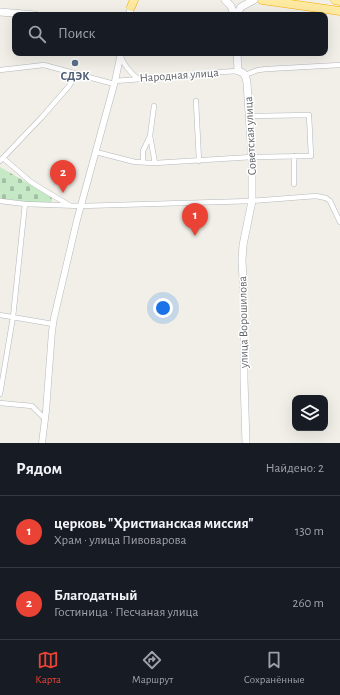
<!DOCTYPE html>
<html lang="ru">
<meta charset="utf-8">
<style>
body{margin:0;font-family:"Alegreya Sans",sans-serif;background:#242831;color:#f1f3f6}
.controls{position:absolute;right:12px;bottom:12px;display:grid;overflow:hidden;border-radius:8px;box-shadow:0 4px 16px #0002}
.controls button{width:36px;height:36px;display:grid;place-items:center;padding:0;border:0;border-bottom:1px solid #363941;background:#171b24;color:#f1f3f6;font:20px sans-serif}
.you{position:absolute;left:163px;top:308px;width:14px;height:14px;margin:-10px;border:3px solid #fff;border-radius:50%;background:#1a73e8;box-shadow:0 0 0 6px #1a73e833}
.badge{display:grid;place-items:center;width:26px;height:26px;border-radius:50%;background:#ea4335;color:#fff;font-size:13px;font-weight:700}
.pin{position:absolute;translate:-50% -33px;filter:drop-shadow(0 1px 2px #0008)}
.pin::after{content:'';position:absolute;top:21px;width:14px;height:12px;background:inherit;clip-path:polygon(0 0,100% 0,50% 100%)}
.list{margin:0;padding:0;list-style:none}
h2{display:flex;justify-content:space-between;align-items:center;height:52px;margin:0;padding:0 16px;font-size:17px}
h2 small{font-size:13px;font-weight:400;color:#9ea1a6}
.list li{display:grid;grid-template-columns:26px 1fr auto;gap:12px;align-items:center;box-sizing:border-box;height:72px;padding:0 16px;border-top:1px solid #363941}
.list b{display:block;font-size:15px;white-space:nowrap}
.list p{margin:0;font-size:13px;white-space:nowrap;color:#9ea1a6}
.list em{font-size:13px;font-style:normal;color:#9ea1a6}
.icon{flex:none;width:22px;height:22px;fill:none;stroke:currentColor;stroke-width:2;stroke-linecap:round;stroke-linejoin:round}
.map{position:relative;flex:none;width:340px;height:443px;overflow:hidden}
.search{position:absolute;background:#171b24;box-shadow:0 4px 16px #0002;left:12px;right:12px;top:12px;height:44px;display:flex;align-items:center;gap:10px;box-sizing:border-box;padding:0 14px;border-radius:8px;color:#9ea1a6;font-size:15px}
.sheet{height:196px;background:#171b24}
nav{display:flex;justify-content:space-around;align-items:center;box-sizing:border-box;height:56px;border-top:1px solid #363941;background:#171b24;font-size:11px;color:#9ea1a6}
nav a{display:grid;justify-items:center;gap:2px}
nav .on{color:#ea4335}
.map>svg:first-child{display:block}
.cemetery{fill:url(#cemetery-stones)}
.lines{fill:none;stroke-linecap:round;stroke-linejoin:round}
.minor-casing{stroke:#b5b8bc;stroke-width:5.5}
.tertiary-casing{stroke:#b5b8bc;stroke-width:7}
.secondary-casing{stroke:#b6babf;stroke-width:8}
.trunk-casing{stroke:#f9ab00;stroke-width:9}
.minor{stroke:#fff;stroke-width:4.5}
.tertiary{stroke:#fff;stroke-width:6}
.secondary{stroke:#fff;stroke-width:7}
.trunk{stroke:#feeaa1;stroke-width:8}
.service-dot{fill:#5c6f8a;stroke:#fff;stroke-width:1.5}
.labels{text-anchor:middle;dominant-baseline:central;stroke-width:3;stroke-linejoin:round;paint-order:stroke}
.street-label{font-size:12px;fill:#5f6368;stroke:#fff}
.service-label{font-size:12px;font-weight:bold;fill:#4e5e75;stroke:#fff}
</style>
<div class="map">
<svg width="340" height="443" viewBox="0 0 340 443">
<defs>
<pattern id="cemetery-stones" width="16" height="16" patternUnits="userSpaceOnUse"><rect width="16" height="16" fill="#c5e8c5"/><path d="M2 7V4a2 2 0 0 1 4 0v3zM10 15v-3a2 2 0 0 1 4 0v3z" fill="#a3c0a4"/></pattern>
</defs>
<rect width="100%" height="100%" fill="#f1efe8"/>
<path class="cemetery" d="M 0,167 L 50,196 L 52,199 L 52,201 L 49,204 L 22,202 L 0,199 Z"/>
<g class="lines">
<defs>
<path id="minor" d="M 121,57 C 124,66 130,72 138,79
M 0,70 L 44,65 L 114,84
M 245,75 L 258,70 L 267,69 L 340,65
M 115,81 L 194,75 L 220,72 L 238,71
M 196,101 L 199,161
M 154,106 L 150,136 L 155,163
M 96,152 L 127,160 L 135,162 L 155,163 L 252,157 L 311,156 L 309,115 L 250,116
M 3,158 L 31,182 L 42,189 L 69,205
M 0,161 L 42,117 L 69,86 L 76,74
M 143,162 L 143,151 L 150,136
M 294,184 L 294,156
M 0,201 L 25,204 L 81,206 L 252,201 L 316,196 L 326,198 L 330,201 L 340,222
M 0,315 L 53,324
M 0,394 L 13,317 L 25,204
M 0,403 L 32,406 L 45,419"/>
<path id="tertiary" d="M 129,15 L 131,7
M 42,443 L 46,411 L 52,331 L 54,318 L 77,220 L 115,81 L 121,53"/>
<path id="secondary" d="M 225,0 L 231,6 L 234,15
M 0,12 L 35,15
M 236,15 L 241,7 L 254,0
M 237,53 L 238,71 C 245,72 246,77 247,83 L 252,157 L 252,201 L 243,245 L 242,261 L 244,296 L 244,379 L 246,443"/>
<path id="trunk" d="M 262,0 L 340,11
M 335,0 L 340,1
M 131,7 L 134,0"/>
</defs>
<use href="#minor" class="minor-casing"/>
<use href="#tertiary" class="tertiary-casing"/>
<use href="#secondary" class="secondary-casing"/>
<use href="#trunk" class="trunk-casing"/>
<use href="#minor" class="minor"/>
<use href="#tertiary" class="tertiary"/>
<use href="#secondary" class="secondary"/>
<use href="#trunk" class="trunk"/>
</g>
<circle class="service-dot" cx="75" cy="63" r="4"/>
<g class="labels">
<g class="street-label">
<text transform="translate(179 75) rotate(-4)">Народная улица</text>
<text transform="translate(250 136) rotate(-93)">Советская улица</text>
<text transform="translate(243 322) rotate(-91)">улица Ворошилова</text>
</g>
<g class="service-label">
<text x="75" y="76">СДЭК</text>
</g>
</g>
</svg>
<div class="controls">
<button><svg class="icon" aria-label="layers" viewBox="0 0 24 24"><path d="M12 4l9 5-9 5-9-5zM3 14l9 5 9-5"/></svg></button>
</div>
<div class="you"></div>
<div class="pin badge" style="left:195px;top:236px">1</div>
<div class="pin badge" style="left:63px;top:193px">2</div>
<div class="search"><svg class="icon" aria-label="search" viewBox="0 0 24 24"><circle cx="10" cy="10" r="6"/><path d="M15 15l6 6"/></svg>Поиск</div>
</div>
<section class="sheet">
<h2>Рядом<small>Найдено: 2</small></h2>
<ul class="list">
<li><span class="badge">1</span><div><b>церковь &quot;Христианская миссия&quot;</b><p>Храм · улица Пивоварова</p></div><em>130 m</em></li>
<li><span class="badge">2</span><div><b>Благодатный</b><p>Гостиница · Песчаная улица</p></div><em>260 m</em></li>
</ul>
</section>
<nav>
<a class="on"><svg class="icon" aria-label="map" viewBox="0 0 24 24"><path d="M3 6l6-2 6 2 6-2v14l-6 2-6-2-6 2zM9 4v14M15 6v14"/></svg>Карта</a>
<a><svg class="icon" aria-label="directions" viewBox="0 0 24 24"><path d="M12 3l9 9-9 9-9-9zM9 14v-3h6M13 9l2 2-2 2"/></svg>Маршрут</a>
<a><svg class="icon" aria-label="saved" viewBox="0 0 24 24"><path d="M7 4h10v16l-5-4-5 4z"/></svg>Сохранённые</a>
</nav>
